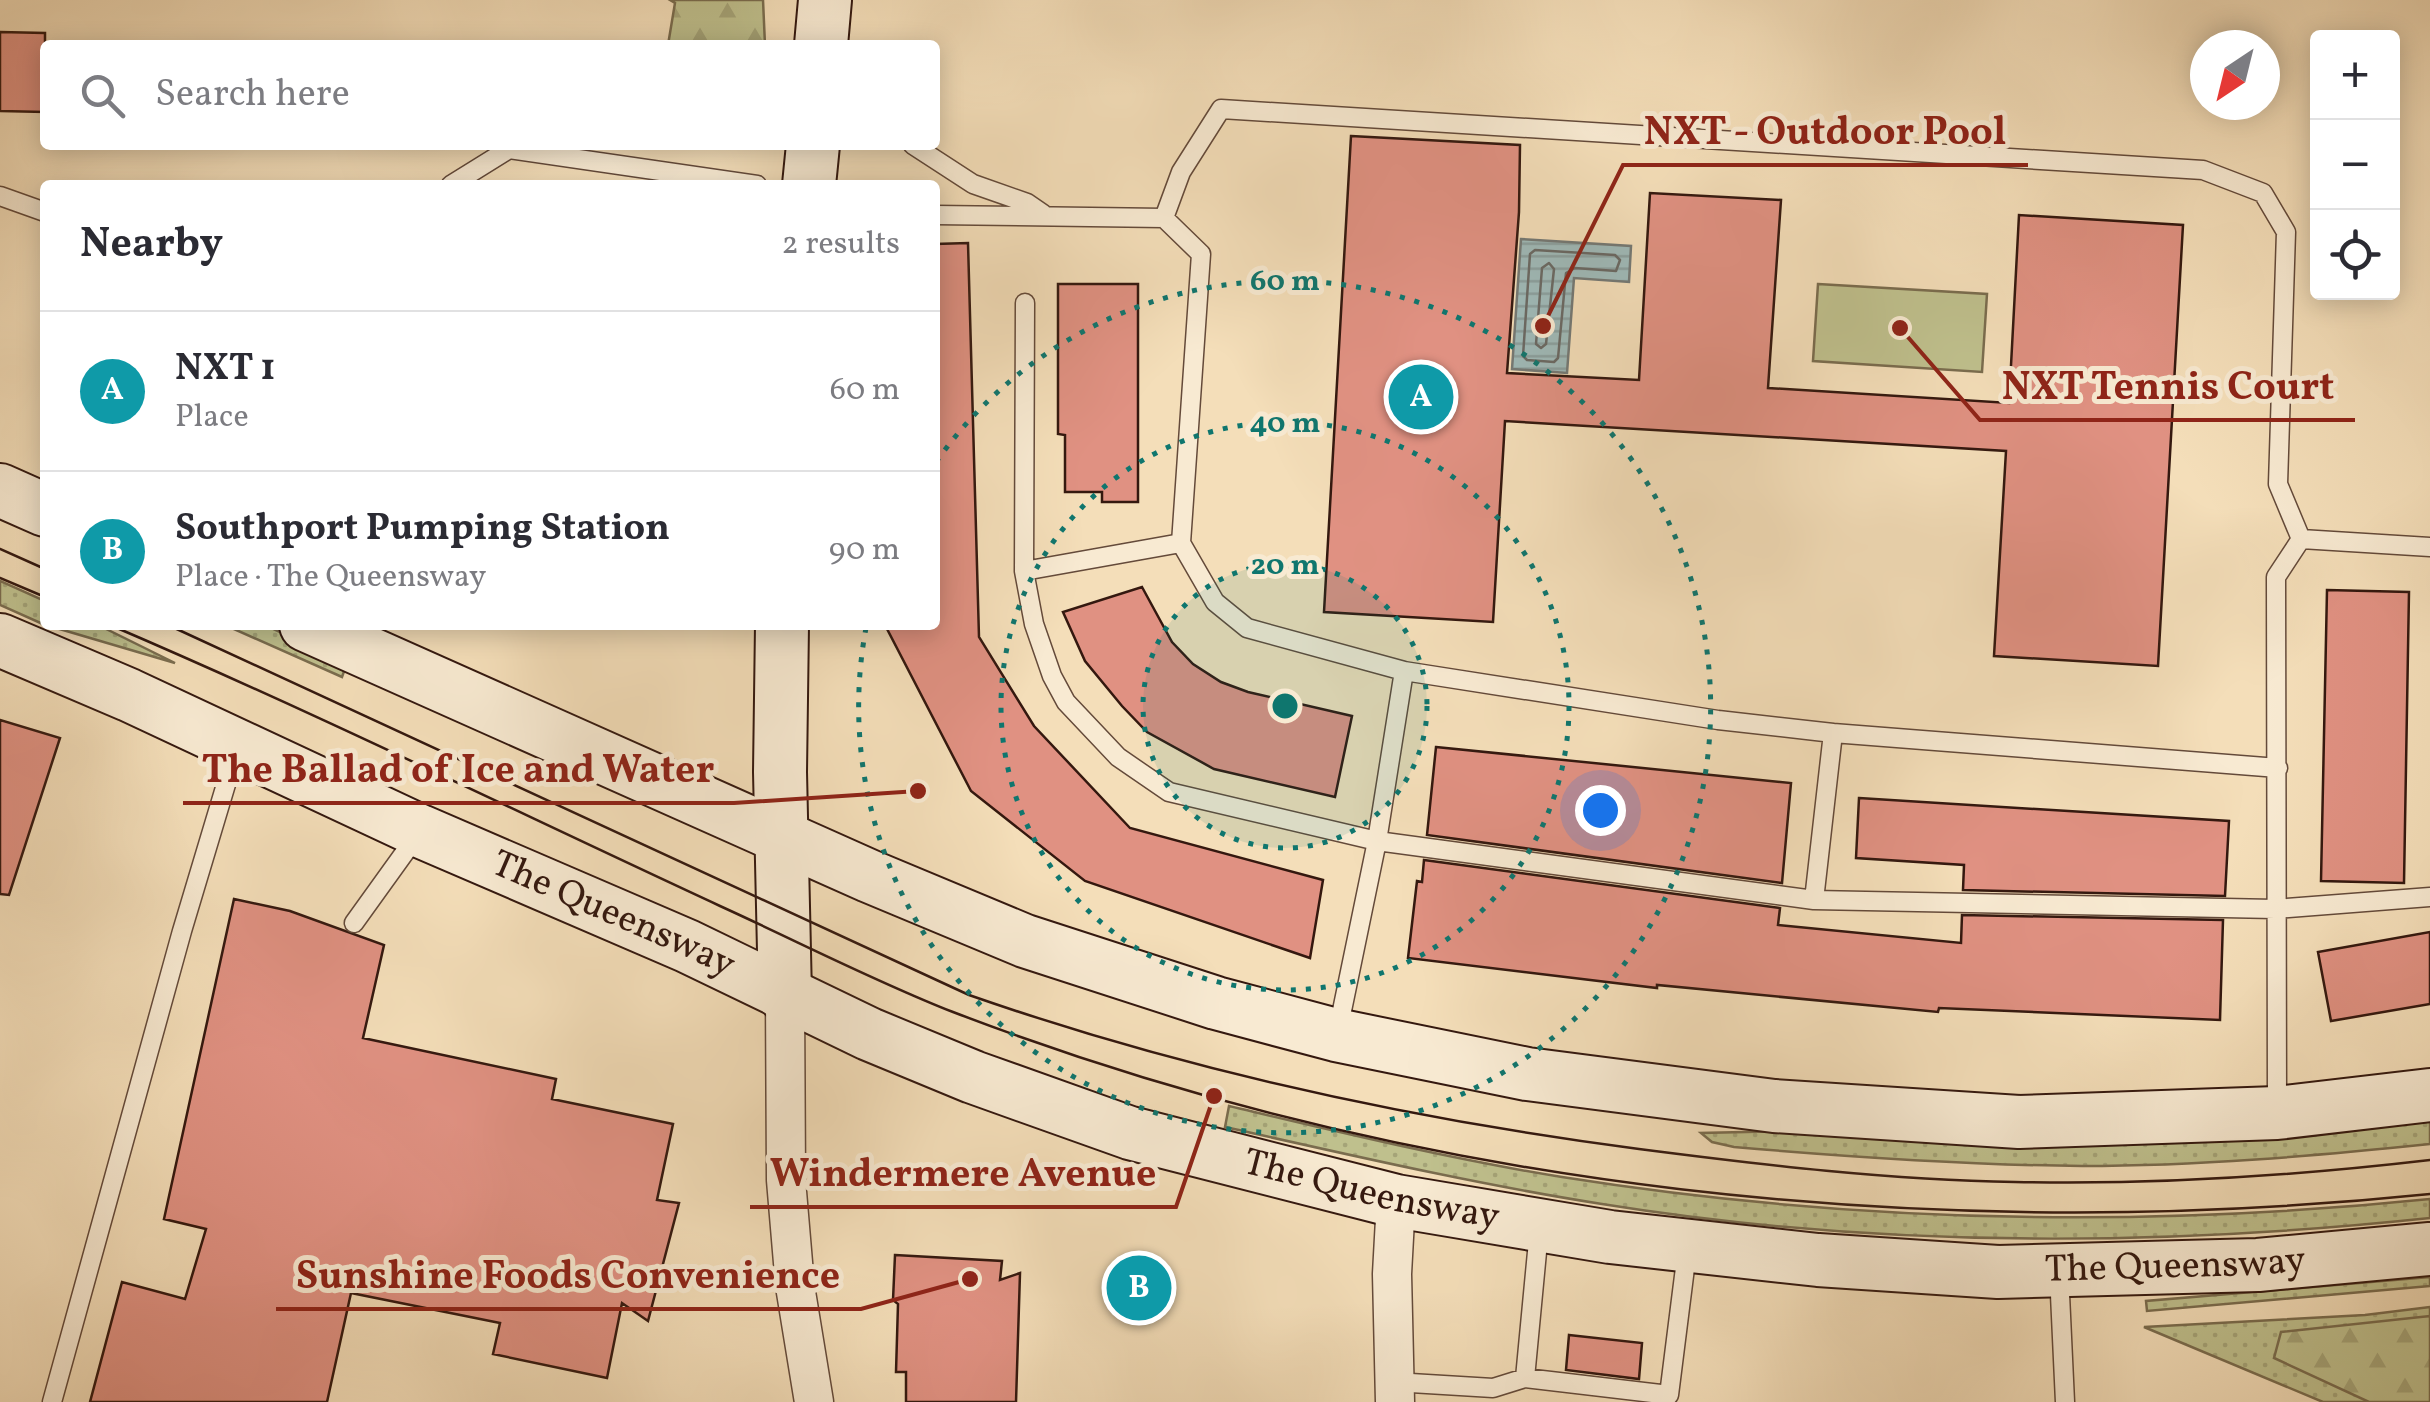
<!DOCTYPE html>
<meta charset="utf-8">
<style>
body{margin:0;font-family:Vollkorn,serif;background:#f2f2f3;color:#2b2b33}
.controls{position:absolute;right:30px;top:30px;display:grid;overflow:hidden;border-radius:10px;box-shadow:0 5px 25px #0003}
.controls button{width:90px;height:90px;display:grid;place-items:center;padding:0;border:0;border-bottom:2px solid #e1e1e2;background:#fff;color:#2b2b33;font:50px sans-serif}
.compass{position:absolute;left:2190px;top:30px;width:90px;height:90px;border-radius:50%;background:#fff;box-shadow:0 5px 25px #0003;rotate:215deg}
.you{position:absolute;left:1600px;top:810px;width:35px;height:35px;margin:-25px;border:8px solid #fff;border-radius:50%;background:#1a73e8;box-shadow:0 0 0 15px #1a73e833}
.badge{display:grid;place-items:center;width:65px;height:65px;border-radius:50%;background:#7c3aed;color:#fff;font-size:32px;font-weight:700}
.pin{position:absolute;translate:-50% -50%;border:5px solid #fff;box-shadow:0 2px 10px #0006}
.list{margin:0;padding:0;list-style:none}
h2{display:flex;justify-content:space-between;align-items:center;height:130px;margin:0;padding:0 40px;font-size:42px}
h2 small{font-size:32px;font-weight:400;color:#7c7c81}
.list li{display:grid;grid-template-columns:65px 1fr auto;gap:30px;align-items:center;box-sizing:border-box;height:160px;padding:0 40px;border-top:2px solid #e1e1e2}
.list b{display:block;font-size:38px;white-space:nowrap}
.list p{margin:0;font-size:32px;white-space:nowrap;color:#7c7c81}
.list em{font-size:32px;font-style:normal;color:#7c7c81}
.icon{flex:none;width:55px;height:55px;fill:none;stroke:currentColor;stroke-width:2;stroke-linecap:round;stroke-linejoin:round}
.map{position:relative;flex:none;width:2430px;height:1402px;overflow:hidden}
.search{position:absolute;background:#fff;box-shadow:0 5px 25px #0003;left:40px;top:40px;width:900px;height:110px;display:flex;align-items:center;gap:25px;box-sizing:border-box;padding:0 35px;border-radius:10px;color:#7c7c81;font-size:38px}
.panel{position:absolute;background:#fff;box-shadow:0 5px 25px #0003;left:40px;top:180px;width:900px;height:450px;border-radius:10px}
.map>svg:first-child{display:block}
.grass{fill:url(#grass-dots);stroke:#7a6c4e;stroke-width:2.5}
.forest{fill:url(#forest-firs);stroke:#7a6c4e;stroke-width:2.5}
.park{fill:#bfc08d;stroke:#7a6c4e;stroke-width:2.5}
.water{fill:url(#water-rules);stroke:#747975;stroke-width:2.5}
.lines{fill:none;stroke-linecap:round;stroke-linejoin:round}
.shore{stroke:#6a6964;stroke-width:2.5}
.building{fill:#e09182;stroke:#34180f;stroke-width:2.5}
.lane-casing{stroke:#644a3a;stroke-width:21}
.street-casing{stroke:#644a3a;stroke-width:41}
.secondary-casing{stroke:#34180f;stroke-width:56}
.lane{stroke:#f8ead2;stroke-width:18}
.street{stroke:#f8ead2;stroke-width:38}
.secondary{stroke:#f8ead2;stroke-width:52}
.tram{stroke:#34180f;stroke-width:2.5}
.ring{fill:none;stroke:#0f766e;stroke-width:5;stroke-dasharray:5 10}
.labels{text-anchor:middle;dominant-baseline:central;stroke-width:10;stroke-linejoin:round;paint-order:stroke}
.street-label{font-size:38px;fill:#34180f;stroke:#f8ead2}
.centre{fill:#0f766e;stroke:#f8ead2;stroke-width:5}
.ring-label{font-size:30px;text-anchor:middle;font-weight:bold;fill:#0f766e;stroke:#f8ead2;stroke-width:10;stroke-linejoin:round;paint-order:stroke}
.leader{fill:none;stroke:#8f2418;stroke-width:4}
.callout-dot{fill:#8f2418;stroke:#f8ead2;stroke-width:4}
.callout-label{font-size:40px;text-anchor:middle;font-weight:bold;fill:#8f2418;stroke:#f8ead2;stroke-width:10;stroke-linejoin:round;paint-order:stroke}
</style>
<div class="map">
<svg width="2430" height="1402" viewBox="0 0 2430 1402">
<defs>
<pattern id="grass-dots" width="8" height="8" patternUnits="userSpaceOnUse" patternTransform="scale(2.5)"><rect width="8" height="8" fill="#bfc08d"/><path d="M2 2h.1M6 6h.1" fill="none" stroke="#a5a478" stroke-width="1.8" stroke-linecap="round"/></pattern>
<pattern id="forest-firs" width="22" height="20" patternUnits="userSpaceOnUse" patternTransform="scale(2.5)"><rect width="22" height="20" fill="#bfc08d"/><path d="M5 1l3.5 6h-7zM16 11l3.5 6h-7z" fill="#a5a478"/></pattern>
<pattern id="water-rules" width="6" height="5" patternUnits="userSpaceOnUse" patternTransform="scale(2.5)"><rect width="6" height="5" fill="#9fbab9"/><path d="M0 2.5h6" fill="none" stroke="#8a9f9e"/></pattern>
</defs>
<rect width="100%" height="100%" fill="#f4deb9"/>
<filter id="stains"><feTurbulence type="fractalNoise" baseFrequency=".002" numOctaves="4"/><feColorMatrix values="0 0 0 0 .2 0 0 0 0 .09 0 0 0 0 .02 0 0 0 .5 -.17"/></filter>
<radialGradient id="worn" r=".72"><stop offset=".6" stop-color="#630" stop-opacity="0"/><stop offset="1" stop-color="#630" stop-opacity=".3"/></radialGradient>
<path class="grass" d="M 0,581 L 45,601 L 45,625 L 0,605 Z
M 46,625 L 98,625 L 175,663 Z
M 225,625 L 265,625 L 347,663 L 342,677 Z
M 1229,1106 C 1339,1132 1450,1159 1562,1177 C 1852,1223 2138,1229 2430,1199 L 2430,1218 C 2156,1247 1875,1248 1602,1204 C 1475,1184 1350,1155 1225,1127 Z
M 2430,1116 L 2430,1144 C 2314,1156 2198,1166 2082,1166 C 1966,1165 1850,1157 1734,1147 L 1712,1142 L 1701,1133 Z
M 2430,1277 L 2430,1286 L 2147,1311 L 2146,1301 Z
M 2430,1307 L 2430,1402 L 2323,1402 L 2144,1327 L 2365,1315 Z"/>
<path class="forest" d="M 670,0 L 763,0 L 765,45 L 668,45 L 675,3 Z
M 2430,1316 L 2430,1402 L 2369,1402 L 2274,1358 L 2281,1332 Z"/>
<path class="park" d="M 1818,284 L 1987,294 L 1982,372 L 1813,361 Z"/>
<path class="water" d="M 1521,239 L 1631,246 L 1629,282 L 1574,278 L 1567,373 L 1512,369 Z"/>
<g class="lines">
<path class="shore" d="M 1535,250 L 1615,255 L 1620,260 L 1616,271 L 1575,268 L 1566,273 L 1558,358 L 1554,362 L 1527,360 L 1523,356 L 1530,254 Z
M 1549,263 L 1554,269 L 1546,344 L 1541,348 L 1536,344 L 1542,268 Z"/>
</g>
<path class="building" d="M 0,32 L 45,33 L 45,112 L 0,111 Z
M 1351,136 L 1520,145 L 1519,212 L 1507,373 L 1639,380 L 1650,193 L 1781,200 L 1768,388 L 2009,403 L 2019,215 L 2183,225 L 2158,666 L 1994,656 L 2006,451 L 1505,421 L 1493,622 L 1324,612 Z
M 968,243 L 979,637 L 1034,726 L 1130,828 L 1323,880 L 1310,958 L 1085,881 L 971,791 L 885,625 L 935,625 L 935,244 Z
M 1058,284 L 1138,284 L 1138,502 L 1102,502 L 1102,492 L 1065,492 L 1065,435 L 1058,434 Z
M 1142,587 L 1172,642 L 1193,664 L 1221,682 L 1248,692 L 1352,716 L 1335,797 L 1214,769 L 1147,732 L 1122,706 L 1085,661 L 1063,612 Z
M 2327,590 L 2409,592 L 2404,883 L 2321,881 Z
M 0,720 L 60,738 L 9,895 L 0,894 Z
M 1436,747 L 1791,783 L 1782,883 L 1427,835 Z
M 1859,798 L 2229,821 L 2225,896 L 1963,890 L 1964,865 L 1856,858 Z
M 1424,860 L 1780,908 L 1778,925 L 1961,943 L 1962,915 L 2223,920 L 2220,1020 L 1939,1008 L 1938,1012 L 1657,985 L 1657,988 L 1408,958 L 1417,881 L 1422,882 Z
M 234,899 L 290,911 L 384,945 L 363,1038 L 556,1079 L 552,1099 L 673,1124 L 657,1200 L 679,1203 L 648,1321 L 622,1303 L 607,1378 L 493,1354 L 500,1323 L 351,1293 L 327,1402 L 90,1402 L 122,1282 L 185,1299 L 206,1229 L 164,1219 Z
M 2430,932 L 2430,1004 L 2331,1021 L 2318,952 Z
M 895,1255 L 1002,1261 L 1000,1280 L 1020,1273 L 1016,1402 L 906,1402 L 906,1372 L 896,1372 L 898,1304 L 893,1300 Z
M 1569,1335 L 1642,1343 L 1639,1379 L 1566,1370 Z"/>
<g class="lines">
<defs>
<path id="lane" d="M 913,145 L 973,184 L 1027,203 L 1043,214
M 451,185 L 509,149 L 757,185
M 0,196 L 45,212
M 935,215 L 1164,218 L 1201,254 L 1181,543
M 1164,218 L 1181,172 L 1221,109 L 2203,170 L 2263,193 L 2286,232 L 2278,484 L 2301,539
M 1025,303 L 1024,571 L 1034,624 L 1052,676 L 1066,702 L 1118,757 L 1169,792 L 1377,841 L 1814,900 L 2275,909 L 2430,897
M 1024,571 L 1181,543 L 1215,602 L 1247,628 L 1404,671 L 1718,720 L 1833,733 L 2278,768
M 1814,900 L 1833,733
M 354,923 L 418,834
M 1338,1030 L 1377,841 L 1404,671
M 2277,1107 L 2276,577 L 2301,539 L 2430,547
M 2059,1273 L 2065,1402
M 1525,1378 L 1669,1395 L 1687,1252
M 1394,1382 L 1493,1388 L 1525,1378 L 1539,1231
M 52,1402 L 182,931 L 236,751"/>
<path id="street" d="M 785,996 L 786,1180 L 795,1286 L 814,1402
M 1395,1402 L 1392,1274 L 1396,1201"/>
<g id="secondary">
<path d="M 821,45 L 825,0"/>
<path d="M 809,185 L 813,145"/>
<path d="M 0,490 L 45,510"/>
<path d="M 306,625 L 869,876 L 1025,941 L 1216,1003 L 1336,1035 L 1527,1074 L 1774,1106 L 2019,1122 L 2277,1113 L 2430,1095"/>
<path d="M 782,625 L 780,772 L 785,996"/>
<path id="s1" d="M 0,640 L 129,695 L 420,831 L 687,946 L 869,1034 L 973,1077 L 1130,1133 L 1396,1201 L 1610,1237 L 1818,1260 L 1998,1272 L 2258,1265 L 2430,1249"/>
</g>
</defs>
<use href="#lane" class="lane-casing"/>
<use href="#street" class="street-casing"/>
<use href="#secondary" class="secondary-casing"/>
<use href="#lane" class="lane"/>
<use href="#street" class="street"/>
<use href="#secondary" class="secondary"/>
<path class="tram" d="M 0,549 L 45,569
M 0,578 L 45,597
M 110,625 C 316,713 517,812 720,906 C 797,941 874,981 953,1012 C 1420,1191 1934,1245 2430,1194
M 168,625 L 969,995 C 1187,1071 1410,1119 1639,1149 C 1763,1165 1889,1180 2015,1182 C 2153,1185 2293,1176 2430,1160"/>
</g>
<circle cx="1285" cy="706" r="142" fill="#0f766e" fill-opacity=".12"/>
<g class="ring">
<circle cx="1285" cy="706" r="142"/>
<circle cx="1285" cy="706" r="284"/>
<path d="M936 462A426 426 0 1 1 866 628"/>
</g>
<g class="labels">
<g class="street-label">
<text stroke="none"><textPath href="#s1" startOffset="672">The Queensway</textPath></text>
<text stroke="none"><textPath href="#s1" startOffset="1482">The Queensway</textPath></text>
<text stroke="none"><textPath href="#s1" startOffset="2292">The Queensway</textPath></text>
</g>
</g>
<circle cx="1285" cy="706" r="15" class="centre"/>
<g class="ring-label">
<text x="1285" y="290">60 m</text>
<text x="1285" y="432">40 m</text>
<text x="1285" y="574">20 m</text>
</g>
<path class="leader" d="M1543 326L1623 165H2028M1900 328L1980 420H2355M918 791L734 803H183M1214 1096L1176 1207H750M970 1279L861 1309H276"/>
<g class="callout-dot">
<circle cx="1543" cy="326" r="10"/>
<circle cx="1900" cy="328" r="10"/>
<circle cx="918" cy="791" r="10"/>
<circle cx="1214" cy="1096" r="10"/>
<circle cx="970" cy="1279" r="10"/>
</g>
<g class="callout-label">
<text x="1825" y="144">NXT - Outdoor Pool</text>
<text x="2168" y="399">NXT Tennis Court</text>
<text x="458" y="782">The Ballad of Ice and Water</text>
<text x="963" y="1186">Windermere Avenue</text>
<text x="568" y="1288">Sunshine Foods Convenience</text>
</g>
<rect width="100%" height="100%" filter="url(#stains)"/>
<rect width="100%" height="100%" fill="url(#worn)"/>
</svg>
<div class="controls">
<button>+</button>
<button>−</button>
<button><svg class="icon" aria-label="locate" viewBox="0 0 24 24"><circle cx="12" cy="12" r="6"/><path d="M12 2v4M12 18v4M2 12h4M18 12h4"/></svg></button>
</div>
<svg class="compass" viewBox="-18 -18 36 36"><path d="M0-13l5 13h-10z" fill="#e53935"/><path d="M0 13l5-13h-10z" fill="#7c7c81"/></svg>
<div class="you"></div>
<div class="pin badge" style="left:1421px;top:397px;background:#0f9aa8">A</div>
<div class="pin badge" style="left:1139px;top:1288px;background:#0f9aa8">B</div>
<div class="search"><svg class="icon" aria-label="search" viewBox="0 0 24 24"><circle cx="10" cy="10" r="6"/><path d="M15 15l6 6"/></svg>Search here</div>
<section class="panel">
<h2>Nearby<small>2 results</small></h2>
<ul class="list">
<li><span class="badge" style="background:#0f9aa8">A</span><div><b>NXT 1</b><p>Place</p></div><em>60 m</em></li>
<li><span class="badge" style="background:#0f9aa8">B</span><div><b>Southport Pumping Station</b><p>Place · The Queensway</p></div><em>90 m</em></li>
</ul>
</section>
</div>
